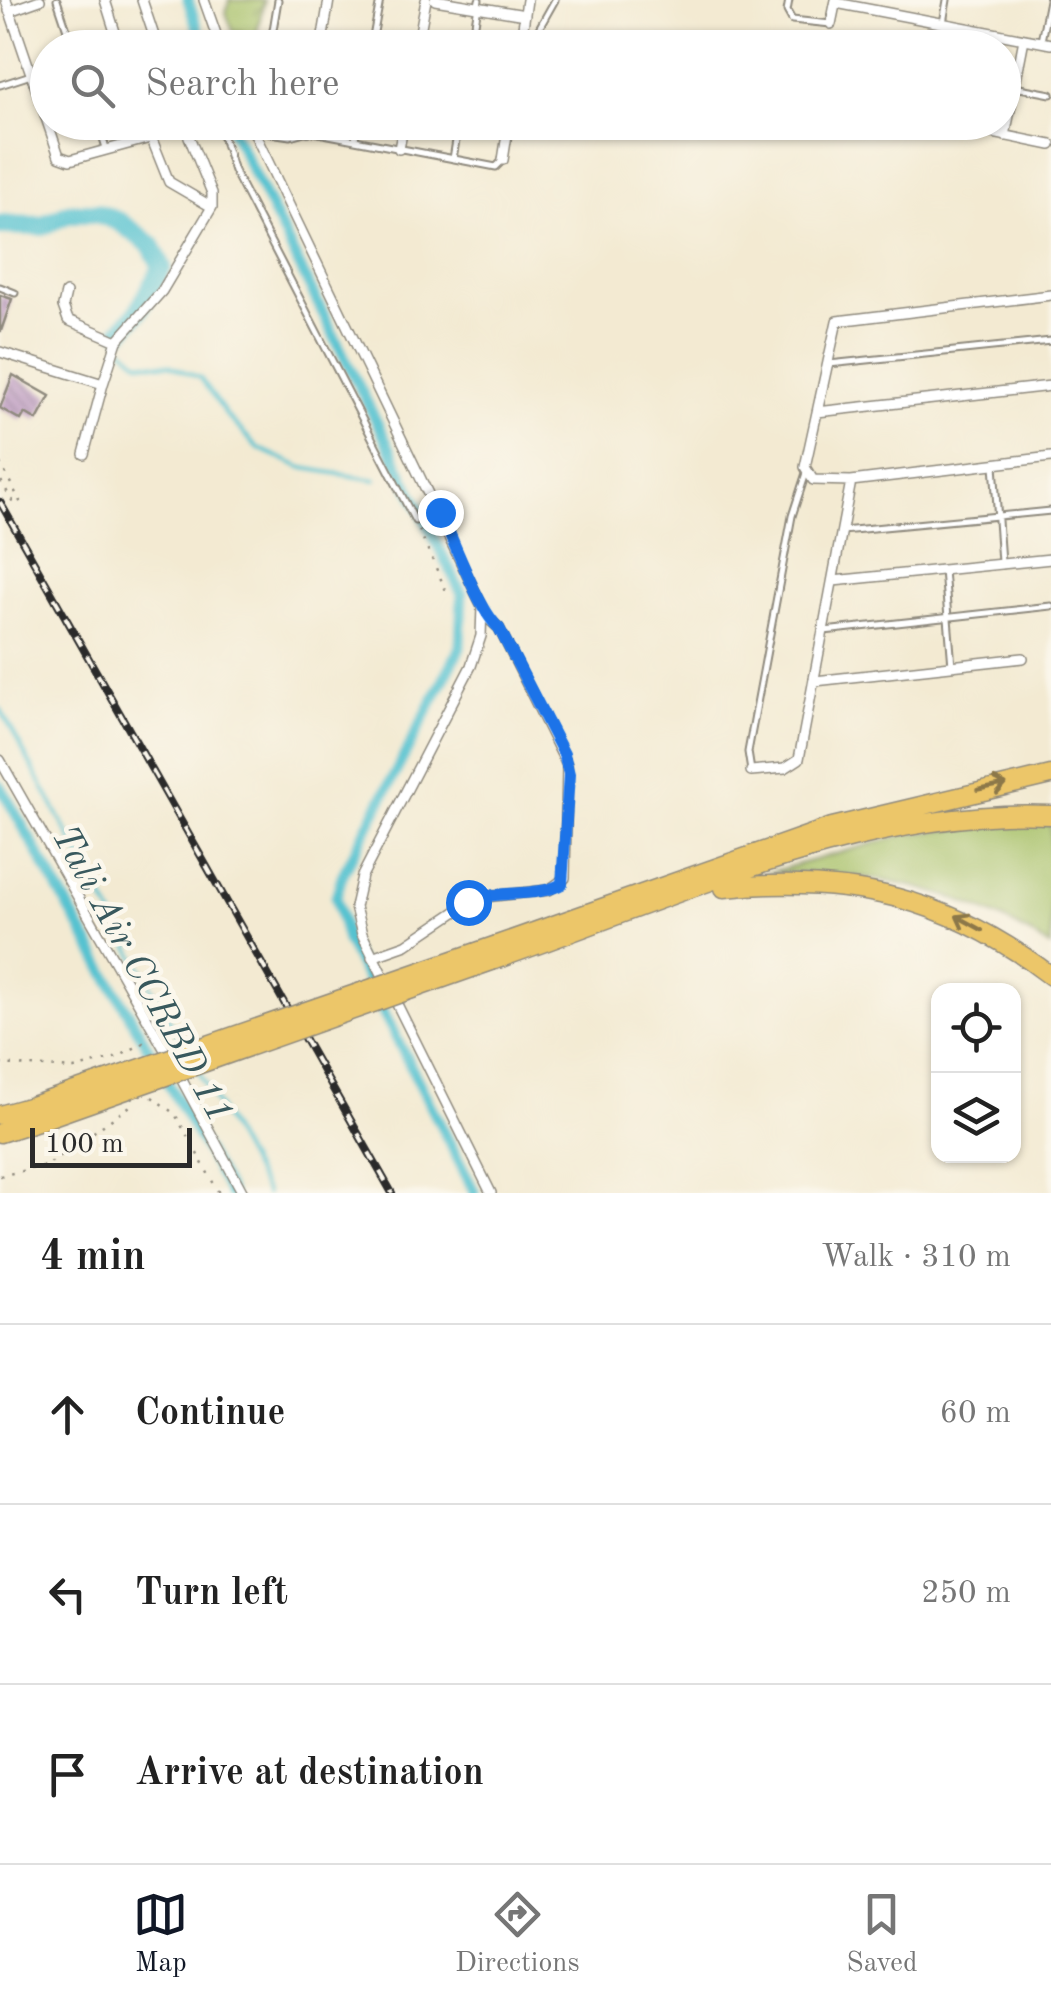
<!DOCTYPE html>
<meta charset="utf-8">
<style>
body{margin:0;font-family:"Old Standard TT",serif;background:#f2f2f2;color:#222}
.controls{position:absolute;right:30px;bottom:30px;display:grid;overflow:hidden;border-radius:20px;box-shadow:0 2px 8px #0004}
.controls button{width:90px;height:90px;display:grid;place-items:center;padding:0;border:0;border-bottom:2px solid #e0e0e0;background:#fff;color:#222;font:50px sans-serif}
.scale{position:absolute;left:30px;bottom:25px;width:162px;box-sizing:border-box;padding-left:10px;border:5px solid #2b2b2b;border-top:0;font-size:28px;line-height:35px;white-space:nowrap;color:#2b2b2b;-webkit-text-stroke:8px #fbf7ec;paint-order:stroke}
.stop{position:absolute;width:30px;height:30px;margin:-22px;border:8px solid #1a73e8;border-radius:50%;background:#fff}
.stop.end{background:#1a73e8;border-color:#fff;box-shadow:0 2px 10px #0008}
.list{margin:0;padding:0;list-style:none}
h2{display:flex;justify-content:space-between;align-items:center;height:130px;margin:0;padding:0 40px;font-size:42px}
h2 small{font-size:32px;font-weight:400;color:#767676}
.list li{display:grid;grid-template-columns:65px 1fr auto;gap:30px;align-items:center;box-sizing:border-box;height:180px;padding:0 40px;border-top:2px solid #e0e0e0}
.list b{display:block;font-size:38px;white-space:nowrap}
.list em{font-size:32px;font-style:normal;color:#767676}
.icon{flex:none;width:55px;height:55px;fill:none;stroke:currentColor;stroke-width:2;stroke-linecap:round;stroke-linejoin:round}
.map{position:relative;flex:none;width:1051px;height:1193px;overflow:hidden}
.search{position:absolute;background:#fff;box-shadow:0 2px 8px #0004;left:30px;right:30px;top:30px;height:110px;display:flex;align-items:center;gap:25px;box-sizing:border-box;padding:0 35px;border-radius:55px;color:#767676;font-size:38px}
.sheet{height:670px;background:#fff}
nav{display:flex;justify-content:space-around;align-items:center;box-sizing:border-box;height:140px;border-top:2px solid #e0e0e0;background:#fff;font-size:28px;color:#767676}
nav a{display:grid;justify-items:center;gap:5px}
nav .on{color:#111827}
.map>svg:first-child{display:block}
.grass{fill:#a5bf65;stroke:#687548;stroke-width:2.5}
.park{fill:url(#park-crowns);stroke:#687548;stroke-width:2.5}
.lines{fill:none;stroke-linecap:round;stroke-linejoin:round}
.stream{stroke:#56c2d0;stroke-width:4}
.canal{stroke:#56c2d0;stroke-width:11}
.river{stroke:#56c2d0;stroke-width:20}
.building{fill:url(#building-back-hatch)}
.service-casing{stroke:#8f8a7e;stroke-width:9}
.minor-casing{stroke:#8f8a7e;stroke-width:12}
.motorway-casing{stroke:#8f8a7e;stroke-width:21}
.path{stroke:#8f8a7e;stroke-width:2.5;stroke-dasharray:2.5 8;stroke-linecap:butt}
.service{stroke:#fff;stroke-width:5}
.minor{stroke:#fff;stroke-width:9}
.motorway{stroke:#ecc669;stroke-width:18}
.rail-casing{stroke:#2b2b2b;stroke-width:8}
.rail{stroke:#fbf7ec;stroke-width:4;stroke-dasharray:11;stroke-linecap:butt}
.motorway-bridge-casing{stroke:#8f8a7e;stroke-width:21;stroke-linecap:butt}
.motorway-bridge{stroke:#ecc669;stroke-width:18}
.oneway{stroke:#8c784a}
.route{stroke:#1a73e8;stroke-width:12}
.labels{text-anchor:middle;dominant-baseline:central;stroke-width:9;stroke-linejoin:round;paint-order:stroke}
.water-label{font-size:38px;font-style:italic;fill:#38585d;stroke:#fbf7ec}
</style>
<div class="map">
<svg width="1051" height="1193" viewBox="0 0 1051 1193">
<defs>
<pattern id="park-crowns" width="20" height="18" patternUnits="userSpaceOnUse" patternTransform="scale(2.5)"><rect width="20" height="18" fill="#a5bf65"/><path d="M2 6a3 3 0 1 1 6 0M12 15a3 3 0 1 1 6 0" fill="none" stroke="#879b53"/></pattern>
<pattern id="building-back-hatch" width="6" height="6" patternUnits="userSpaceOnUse" patternTransform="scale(2.5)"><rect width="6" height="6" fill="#bb98c0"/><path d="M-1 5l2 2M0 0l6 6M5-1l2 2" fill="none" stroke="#987c9c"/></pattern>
</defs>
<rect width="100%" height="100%" fill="#fbf7ec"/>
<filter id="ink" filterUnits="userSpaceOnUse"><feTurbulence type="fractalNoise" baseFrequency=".01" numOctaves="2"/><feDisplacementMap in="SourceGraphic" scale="20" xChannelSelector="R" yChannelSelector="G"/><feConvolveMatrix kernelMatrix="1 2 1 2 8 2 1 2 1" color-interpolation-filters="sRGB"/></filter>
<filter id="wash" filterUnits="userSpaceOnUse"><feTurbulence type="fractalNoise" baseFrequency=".0048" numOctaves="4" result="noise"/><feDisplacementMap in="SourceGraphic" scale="40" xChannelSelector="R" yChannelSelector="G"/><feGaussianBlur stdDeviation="2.25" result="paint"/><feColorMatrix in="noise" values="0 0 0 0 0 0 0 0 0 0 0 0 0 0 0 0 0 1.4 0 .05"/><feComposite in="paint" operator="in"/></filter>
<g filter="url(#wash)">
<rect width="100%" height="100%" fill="#f3ead2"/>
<path class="grass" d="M 1008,823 L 1051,824 L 1051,947 C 962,889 872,870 767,873 L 907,834 Z"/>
<path class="park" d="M 229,0 L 264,0 L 254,47 L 239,47 L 226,13 Z"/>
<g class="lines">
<path class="stream" d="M 123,348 L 139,362 L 169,365 L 200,378 L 227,416 L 258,448 L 303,468 L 376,480
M 0,708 L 183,1045
M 198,1071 L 266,1193"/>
<path class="canal" d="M 188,0 L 204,48
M 229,124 L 462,594 L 460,648 L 342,876 L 336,897 L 347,941 L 475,1193
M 0,786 L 230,1193"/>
<path class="river" d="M 0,225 L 42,226 L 69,213 L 97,213 L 120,222 L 151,245 L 162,267 L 138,312 L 121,331"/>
</g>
<g id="blocks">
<path class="building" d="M 0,295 L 12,299 L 1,331 L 0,331 Z
M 13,375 L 50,396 L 37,420 L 25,413 L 21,420 L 0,408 Z"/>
</g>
</g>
<g filter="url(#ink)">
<use href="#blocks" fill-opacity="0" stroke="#8f8a7e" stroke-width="2.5"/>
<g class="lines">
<defs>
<path id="service" d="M 57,0 L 73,48
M 789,0 L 787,11 L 792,20 L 831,24
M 943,23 L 947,0
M 537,32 L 555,0
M 1041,41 L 1049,0
M 270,48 L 278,0
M 371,48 L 380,0
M 471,48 L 479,0
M 0,85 L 31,75
M 1004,85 L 1051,94
M 98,122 L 106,148
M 218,122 L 234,171 L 415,521
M 261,122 L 270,133 L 290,136 L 308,131 L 496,167 L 503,160
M 355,139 L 358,122
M 453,159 L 459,122
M 0,287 L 15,293
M 829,364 L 1051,341
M 994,465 L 1001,562
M 842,531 L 1051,511
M 944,570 L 952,666
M 824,631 L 1051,606
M 751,771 L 748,752 L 792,516 L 806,473"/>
<path id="minor" d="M 6,0 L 59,156 L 70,160 L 150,138
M 105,0 L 120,48
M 142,0 L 158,48
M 204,0 L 221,48
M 435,0 L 525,15
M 836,3 L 1051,44
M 9,11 L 40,0
M 831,24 L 836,0
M 321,48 L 329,0
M 417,48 L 426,0
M 520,48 L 527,0
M 145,122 L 169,182 L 212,207
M 249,122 L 482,606 L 481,636 L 471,666 L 362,876 L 355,907 L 362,934 L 491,1193
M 939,122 L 1051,145
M 308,131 L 309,122
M 1005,136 L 1024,39
M 399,149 L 404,122
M 503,160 L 509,122
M 66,293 L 63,306 L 68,320 L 117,341
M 1051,295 L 837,321 L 805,467 L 813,480 L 851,481 L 1051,457
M 0,352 L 103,384 L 117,341 L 162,291 L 212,207 L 212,193 L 183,122
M 817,412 L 1051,386
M 84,454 L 103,384
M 833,581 L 1051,559
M 815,681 L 1023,658
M 0,760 L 169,1057
M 751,771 L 785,768 L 799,759 L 851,481
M 372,957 L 406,945 L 476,898 L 549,890 L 565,878 L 567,765 L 499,628 L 484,615
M 177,1071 L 243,1193"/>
<path id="motorway" d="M 724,888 C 852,875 949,898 1051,976
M 497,945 L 832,827 L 1051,775
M 503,957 C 672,898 870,806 1051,815
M 0,1115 L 32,1106
M 0,1133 L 41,1120"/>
</defs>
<use href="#service" class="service-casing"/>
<use href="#minor" class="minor-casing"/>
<use href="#motorway" class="motorway-casing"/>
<path class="path" d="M 0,463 L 20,501 L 14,504 L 0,479
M 419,530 L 448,595
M 0,1064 L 74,1069 L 118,1057 L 147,1041
M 152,1097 L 175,1114 L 219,1193
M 0,1176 L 47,1165 L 133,1104"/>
<use href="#service" class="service"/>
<use href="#minor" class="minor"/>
<use href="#motorway" class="motorway"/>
<defs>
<path id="rail" d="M 0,502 L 392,1193"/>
</defs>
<use href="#rail" class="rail-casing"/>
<use href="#rail" class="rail"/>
<defs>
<path id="motorway-bridge" d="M 32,1106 L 497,945
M 41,1120 L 503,957"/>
</defs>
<use href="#motorway-bridge" class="motorway-bridge-casing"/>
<use href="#motorway-bridge" class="motorway-bridge"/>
</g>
<defs><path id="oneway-shaft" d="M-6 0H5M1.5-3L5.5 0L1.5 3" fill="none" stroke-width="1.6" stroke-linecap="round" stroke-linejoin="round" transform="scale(2.5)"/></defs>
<g class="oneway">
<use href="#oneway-shaft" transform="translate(992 787) rotate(-11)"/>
<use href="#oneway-shaft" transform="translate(969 923) rotate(-151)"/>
</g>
</g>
<g class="lines" filter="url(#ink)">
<path class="route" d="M 440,512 C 454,541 479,611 499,628 L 564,754 L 569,774 L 562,884 C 534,899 498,888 468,902"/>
</g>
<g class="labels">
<g class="water-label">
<text transform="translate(141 975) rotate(61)">Tali Air CCRBD 11</text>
</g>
</g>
</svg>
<div class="controls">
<button><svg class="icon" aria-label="locate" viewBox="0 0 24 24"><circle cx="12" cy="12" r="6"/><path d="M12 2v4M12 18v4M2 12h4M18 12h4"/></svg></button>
<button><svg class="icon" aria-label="layers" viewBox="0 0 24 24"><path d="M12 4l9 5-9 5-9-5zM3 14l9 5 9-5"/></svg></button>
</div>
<div class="scale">100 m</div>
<div class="stop" style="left:468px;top:902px"></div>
<div class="stop end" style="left:440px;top:512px"></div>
<div class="search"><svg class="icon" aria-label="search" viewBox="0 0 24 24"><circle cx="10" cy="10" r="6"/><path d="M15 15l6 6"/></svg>Search here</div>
</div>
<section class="sheet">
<h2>4 min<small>Walk · 310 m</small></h2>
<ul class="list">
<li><svg class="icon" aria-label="ahead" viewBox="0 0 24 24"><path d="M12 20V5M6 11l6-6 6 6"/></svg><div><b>Continue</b></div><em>60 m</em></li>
<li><svg class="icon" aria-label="left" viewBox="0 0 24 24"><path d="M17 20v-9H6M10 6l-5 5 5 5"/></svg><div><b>Turn left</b></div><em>250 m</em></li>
<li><svg class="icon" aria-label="arrive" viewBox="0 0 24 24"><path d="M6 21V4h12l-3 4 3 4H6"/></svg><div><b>Arrive at destination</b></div></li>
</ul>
</section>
<nav>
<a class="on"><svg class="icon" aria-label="map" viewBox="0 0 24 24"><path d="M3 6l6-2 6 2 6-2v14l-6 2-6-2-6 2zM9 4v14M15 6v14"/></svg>Map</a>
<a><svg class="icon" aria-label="directions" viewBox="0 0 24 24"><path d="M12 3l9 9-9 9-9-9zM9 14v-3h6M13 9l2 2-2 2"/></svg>Directions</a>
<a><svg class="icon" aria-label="saved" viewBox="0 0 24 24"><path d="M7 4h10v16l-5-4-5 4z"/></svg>Saved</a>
</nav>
